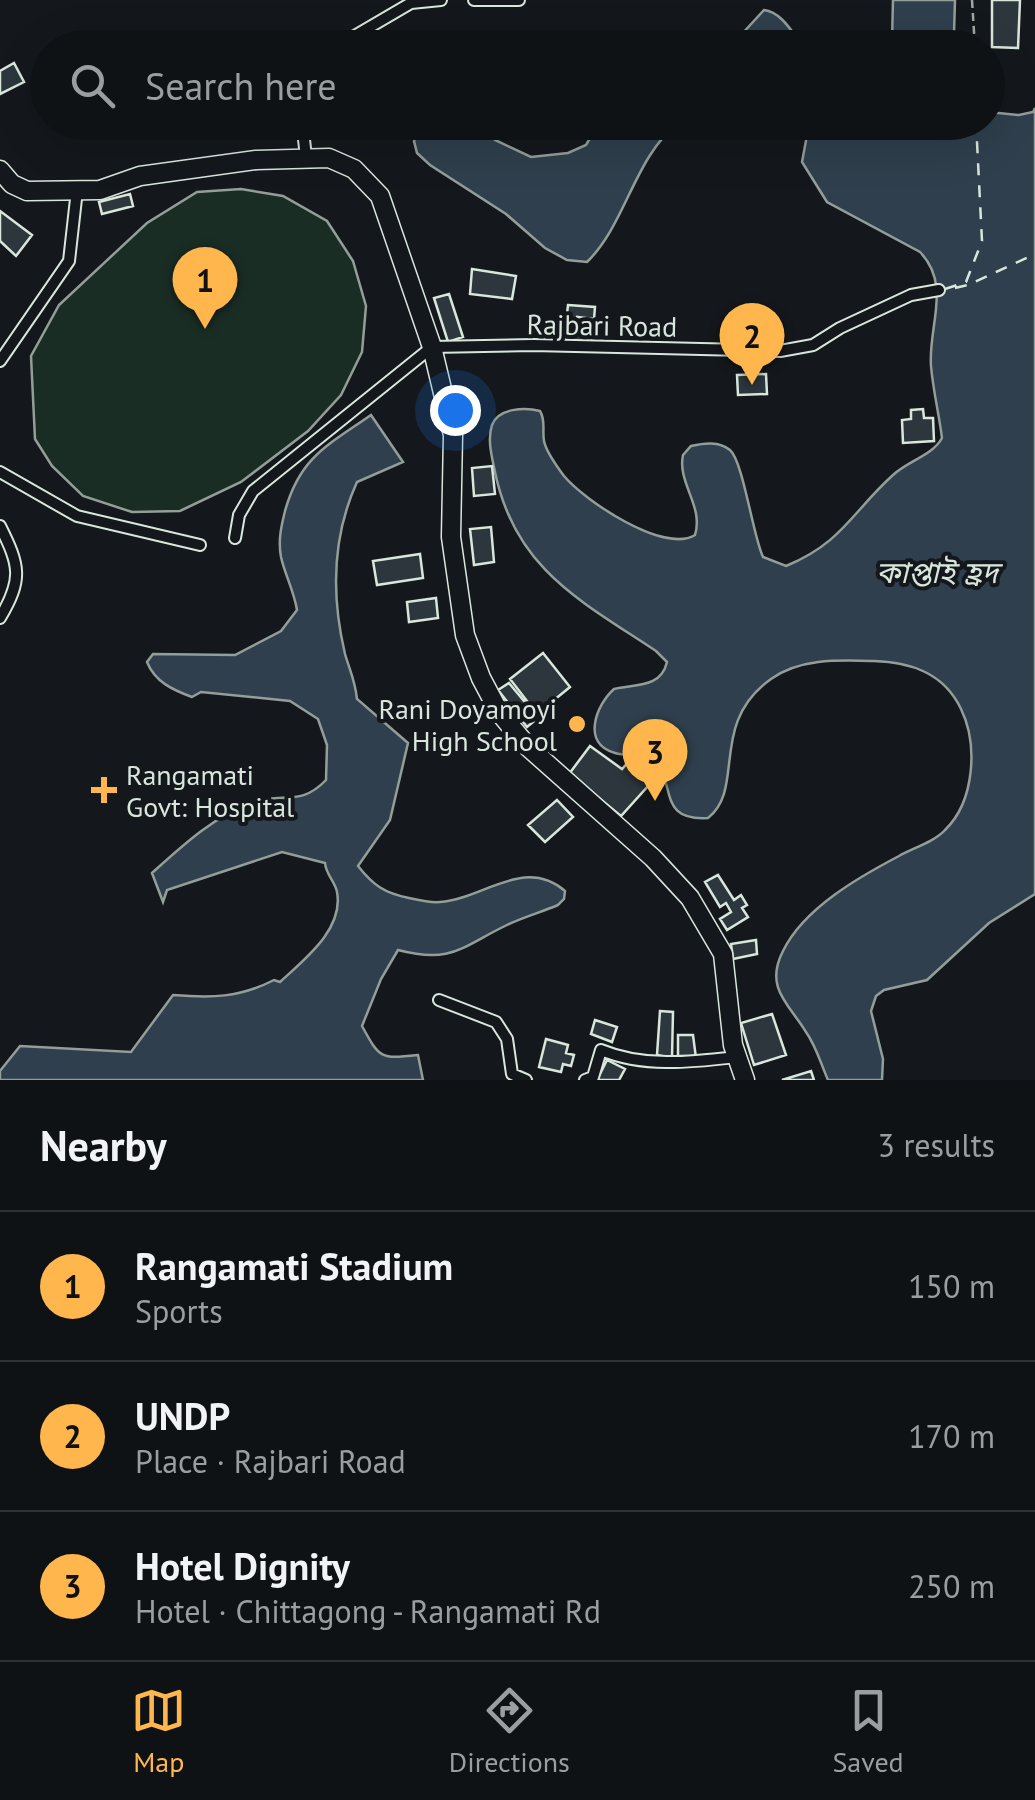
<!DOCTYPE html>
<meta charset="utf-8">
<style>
body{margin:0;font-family:"PT Sans","Noto Sans Bengali",sans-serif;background:#1d2022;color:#f1f3f6}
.you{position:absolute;left:455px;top:410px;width:35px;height:35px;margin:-25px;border:8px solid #fff;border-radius:50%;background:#1a73e8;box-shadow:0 0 0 15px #1a73e833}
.badge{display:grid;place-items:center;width:65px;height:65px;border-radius:50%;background:#ffb74d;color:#111;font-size:32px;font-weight:700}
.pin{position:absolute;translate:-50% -82px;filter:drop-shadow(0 2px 5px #0008)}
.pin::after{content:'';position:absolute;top:52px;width:35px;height:30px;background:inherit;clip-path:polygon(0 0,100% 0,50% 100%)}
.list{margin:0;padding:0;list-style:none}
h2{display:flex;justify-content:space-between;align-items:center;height:130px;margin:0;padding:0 40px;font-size:42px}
h2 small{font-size:32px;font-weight:400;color:#9b9ea0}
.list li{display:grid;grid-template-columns:65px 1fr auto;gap:30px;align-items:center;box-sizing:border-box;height:150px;padding:0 40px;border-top:2px solid #2f3234}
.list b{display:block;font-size:38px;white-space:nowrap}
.list p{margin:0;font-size:32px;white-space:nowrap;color:#9b9ea0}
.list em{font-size:32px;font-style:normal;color:#9b9ea0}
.icon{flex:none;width:55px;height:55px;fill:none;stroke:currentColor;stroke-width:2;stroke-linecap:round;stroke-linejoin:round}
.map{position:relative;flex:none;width:1035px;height:1080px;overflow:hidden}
.search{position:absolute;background:#0f1215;box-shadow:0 10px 40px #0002;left:30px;right:30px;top:30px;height:110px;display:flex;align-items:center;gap:25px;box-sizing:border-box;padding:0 35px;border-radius:55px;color:#9b9ea0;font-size:38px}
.sheet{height:580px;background:#0f1215}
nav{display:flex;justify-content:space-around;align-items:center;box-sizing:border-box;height:140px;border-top:2px solid #2f3234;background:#0f1215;font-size:28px;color:#9b9ea0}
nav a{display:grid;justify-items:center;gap:5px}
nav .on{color:#ffb74d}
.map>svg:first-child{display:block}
.green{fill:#1a2d24;stroke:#939e99;stroke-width:2.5}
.water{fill:#2f3f4d;stroke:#939e99;stroke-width:2.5}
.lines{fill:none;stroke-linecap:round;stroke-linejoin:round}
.ferry{stroke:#d8e6dc;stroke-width:2.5;stroke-dasharray:12 10;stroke-linecap:butt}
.building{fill:#2c363c;stroke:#d8e6dc;stroke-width:2.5}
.minor-casing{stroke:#d8e6dc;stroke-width:14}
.trunk-casing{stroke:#d8e6dc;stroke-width:21}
.path{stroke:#9da8a2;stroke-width:2.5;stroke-dasharray:8 5;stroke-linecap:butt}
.minor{stroke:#14181c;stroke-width:10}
.trunk{stroke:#14181c;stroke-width:18}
.poi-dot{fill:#ffb74d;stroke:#14181c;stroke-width:4}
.labels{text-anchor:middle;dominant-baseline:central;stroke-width:8;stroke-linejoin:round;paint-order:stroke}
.street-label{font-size:28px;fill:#d8e6dc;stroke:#14181c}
.poi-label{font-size:28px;fill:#d8e6dc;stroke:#14181c;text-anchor:end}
.water-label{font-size:30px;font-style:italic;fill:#d8e6dc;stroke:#14181c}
</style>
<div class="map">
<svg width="1035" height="1080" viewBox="0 0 1035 1080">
<rect width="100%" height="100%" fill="#14181c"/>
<path class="green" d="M 241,189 L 283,196 L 327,221 L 353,261 L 366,306 L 362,352 L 341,395 L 308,431 L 241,482 L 180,511 L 132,512 L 83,496 L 52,466 L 35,439 L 31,356 L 59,305 L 147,223 L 197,192 Z"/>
<path class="water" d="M 893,0 L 955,0 L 954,34 L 957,47 L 888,47 L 892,41 Z
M 764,10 C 782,12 793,34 804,47 L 700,47 L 741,35 Z
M 1035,108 L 1035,894 L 989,923 L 927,980 L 884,990 L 876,996 L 871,1011 L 883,1059 L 882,1080 L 828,1080 C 821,1064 816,1046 806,1032 C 789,1004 764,988 783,951 C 804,908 859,877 899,856 C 913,848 934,842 945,830 C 975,801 978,744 961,709 C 944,673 911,662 874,661 C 839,660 800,658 771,679 C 708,724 746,788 708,818 C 656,821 678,783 653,762 C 641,752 629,757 615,753 C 581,744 596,705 614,689 C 636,684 661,688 667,662 L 656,651 C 581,601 515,569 495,472 C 492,457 487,440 492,425 C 498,408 525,407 540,411 C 546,421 542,430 544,441 C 546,451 558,468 564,476 C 585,501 664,554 695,535 C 704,506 677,483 683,455 L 691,446 C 704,443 719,441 730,450 C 743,461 753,536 763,557 L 786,566 C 842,543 852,512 893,475 C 908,461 933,455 942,438 C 939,414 933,390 931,366 C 928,326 952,285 920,252 L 827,202 L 802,162 L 808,130 L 804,123 L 988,122 L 988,112 L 1019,115 L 1033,112 Z
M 422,123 L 476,123 L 495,140 L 531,157 L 568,153 L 586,145 L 599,123 L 678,123 C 634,158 626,224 587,262 L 567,260 L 545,248 L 506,214 L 430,165 L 417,153 L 414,141 Z
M 371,415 L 403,462 L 357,482 C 332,537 331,595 345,654 C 350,671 355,680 357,699 L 408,743 L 390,820 L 358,866 C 373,885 384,893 409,898 C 418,900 430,903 440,902 C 483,899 524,856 565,891 L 564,899 L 558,905 C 542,912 523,917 507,925 C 461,947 452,964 398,950 L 381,979 L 362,1026 C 380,1059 380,1059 418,1055 L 423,1080 L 0,1080 L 0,1071 L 20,1046 L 131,1052 L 173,995 C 211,998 239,998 274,980 L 280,982 C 305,959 344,929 337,892 C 335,881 326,875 325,863 L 282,852 L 167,890 L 163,902 L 152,873 C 183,845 214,816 254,802 C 284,792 300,807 326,780 L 327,745 L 318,719 L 290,701 L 201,692 L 192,697 C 173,690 155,682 147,662 L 153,654 L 235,655 L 281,631 L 297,610 C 294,591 285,575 281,557 C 278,541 281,527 285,511 C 300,457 328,445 371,415 Z"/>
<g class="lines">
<path class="ferry" d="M 955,288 L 968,285 L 1035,254
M 945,289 L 966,282 L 982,241 L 976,122"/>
</g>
<path class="building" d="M 992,0 L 1020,0 L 1018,48 L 992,47 Z
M 14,63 L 24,82 L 0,94 L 0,71 Z
M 130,194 L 133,206 L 102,214 L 99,202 Z
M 0,211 L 32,235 L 16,256 L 0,241 Z
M 472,269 L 516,276 L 512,299 L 470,294 Z
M 449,294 L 463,337 L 448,342 L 434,298 Z
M 568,305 L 595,307 L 594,319 L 577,317 L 576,331 L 592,332 L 591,343 L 564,340 Z
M 766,374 L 767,394 L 738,395 L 737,375 Z
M 923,409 L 924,418 L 933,418 L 934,441 L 903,443 L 902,420 L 911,419 L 911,410 Z
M 492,466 L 495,494 L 474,496 L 472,468 Z
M 491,527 L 494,562 L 474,565 L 470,529 Z
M 420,554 L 423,578 L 377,585 L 373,561 Z
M 436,598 L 438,618 L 409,622 L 407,602 Z
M 543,653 L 570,687 L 537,714 L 510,679 Z
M 509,683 L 538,718 L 527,727 L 498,690 Z
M 590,746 L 622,769 L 632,758 L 658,775 L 621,816 L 569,774 Z
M 557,800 L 573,817 L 545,842 L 528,825 Z
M 718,875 L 734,900 L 741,895 L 747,905 L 742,908 L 748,917 L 727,930 L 720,919 L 731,912 L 726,903 L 720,907 L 705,882 Z
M 756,940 L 757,954 L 733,959 L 731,944 Z
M 660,1011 L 673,1012 L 672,1058 L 657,1055 Z
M 772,1014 L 786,1055 L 754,1065 L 741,1023 Z
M 595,1020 L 617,1027 L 612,1042 L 591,1034 Z
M 678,1035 L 693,1035 L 696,1058 L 678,1059 Z
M 546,1039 L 568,1045 L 566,1053 L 574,1055 L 571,1066 L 563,1064 L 561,1072 L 539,1067 Z
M 607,1060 L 625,1069 L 619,1080 L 597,1080 Z
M 811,1071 L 814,1080 L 782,1080 Z"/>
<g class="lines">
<defs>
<path id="minor" d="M 474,0 L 519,0
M 334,48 L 411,3 L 441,0
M 302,122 L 306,157
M 0,361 L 69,261 L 77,190
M 0,472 L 77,516 L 200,545
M 0,526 C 20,566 23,579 0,618
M 235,538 L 239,515 L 253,491 L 432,347 L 533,345 L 780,351 L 813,345 L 840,328 L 911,295 L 939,290
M 439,1000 L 496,1022 L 507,1039 L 512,1074 L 526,1080
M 585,1080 L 593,1077 L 601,1050 C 644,1068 692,1062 737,1057"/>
<path id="trunk" d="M 0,170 L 12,184 L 27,191 L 100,190 L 140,176 L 256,160 L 329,158 L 354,169 L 380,196 L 432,347 L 453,435 L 451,537 L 465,635 L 481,678 L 499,712 L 528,747 L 653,858 L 690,898 L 723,954 L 733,1045 L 745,1080"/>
</defs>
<use href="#minor" class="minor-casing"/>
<use href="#trunk" class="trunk-casing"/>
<path class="path" d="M 972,0 L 975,48"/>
<use href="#minor" class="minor"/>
<use href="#trunk" class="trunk"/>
</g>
<g class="poi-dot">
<circle cx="577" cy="724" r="10"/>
<path d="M99 775h10v10h10v10h-10v10h-10v-10h-10v-10h10z"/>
</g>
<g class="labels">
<g class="street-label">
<text transform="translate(602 325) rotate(1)">Rajbari Road</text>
</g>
<g class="poi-label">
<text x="557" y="708">Rani Doyamoyi<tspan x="557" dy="32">High School</tspan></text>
<text x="126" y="774" text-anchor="start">Rangamati<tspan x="126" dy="32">Govt: Hospital</tspan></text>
</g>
<g class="water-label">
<text x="937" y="571">কাপ্তাই হ্রদ</text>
</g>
</g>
</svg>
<div class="you"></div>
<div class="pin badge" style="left:205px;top:329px">1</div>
<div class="pin badge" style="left:752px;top:385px">2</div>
<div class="pin badge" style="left:655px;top:801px">3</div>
<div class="search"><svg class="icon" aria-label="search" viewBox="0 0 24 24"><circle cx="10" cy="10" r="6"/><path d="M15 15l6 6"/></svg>Search here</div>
</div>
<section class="sheet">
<h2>Nearby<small>3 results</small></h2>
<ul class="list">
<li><span class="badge">1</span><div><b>Rangamati Stadium</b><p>Sports</p></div><em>150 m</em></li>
<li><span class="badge">2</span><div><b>UNDP</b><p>Place · Rajbari Road</p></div><em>170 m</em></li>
<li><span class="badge">3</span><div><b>Hotel Dignity</b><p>Hotel · Chittagong - Rangamati Rd</p></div><em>250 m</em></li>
</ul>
</section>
<nav>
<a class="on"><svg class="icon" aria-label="map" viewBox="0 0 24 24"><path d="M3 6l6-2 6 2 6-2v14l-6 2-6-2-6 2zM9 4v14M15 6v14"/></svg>Map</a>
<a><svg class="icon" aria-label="directions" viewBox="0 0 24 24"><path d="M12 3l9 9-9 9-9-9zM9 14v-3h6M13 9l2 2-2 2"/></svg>Directions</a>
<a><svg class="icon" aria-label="saved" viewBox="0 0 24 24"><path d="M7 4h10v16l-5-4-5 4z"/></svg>Saved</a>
</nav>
